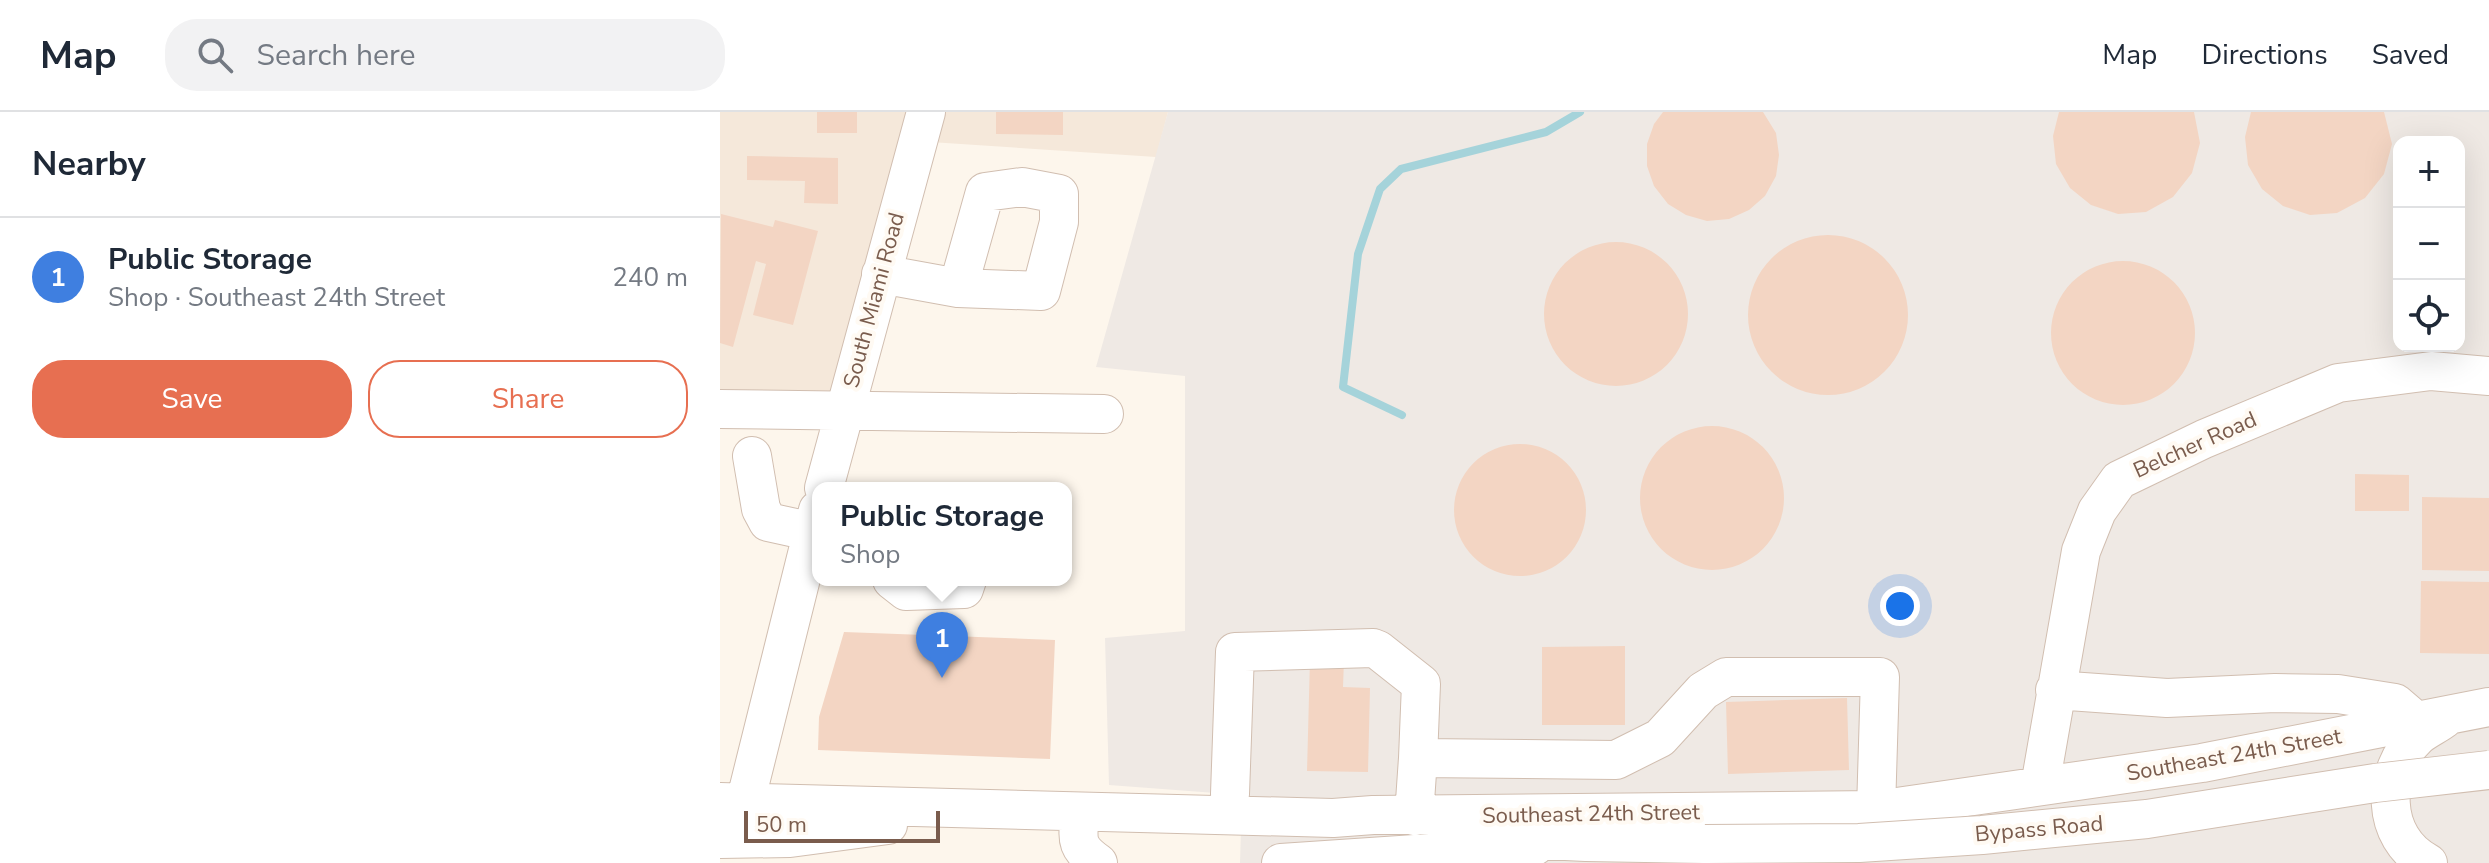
<!DOCTYPE html>
<meta charset="utf-8">
<style>
body{margin:0;font-family:"Nunito Sans",sans-serif;background:#f2f2f3;color:#1f2937}
.controls{position:absolute;right:24px;top:24px;display:grid;overflow:hidden;border-radius:16px;box-shadow:0 8px 32px #0002}
.controls button{width:72px;height:72px;display:grid;place-items:center;padding:0;border:0;border-bottom:2px solid #e0e1e3;background:#fff;color:#1f2937;font:40px sans-serif}
.scale{position:absolute;left:24px;bottom:20px;width:196px;box-sizing:border-box;padding-left:8px;border:4px solid #7a5c4d;border-top:0;font-size:22px;line-height:28px;white-space:nowrap;color:#7a5c4d;-webkit-text-stroke:6px #fffaf3;paint-order:stroke}
.you{position:absolute;left:1180px;top:494px;width:28px;height:28px;margin:-20px;border:6px solid #fff;border-radius:50%;background:#1a73e8;box-shadow:0 0 0 12px #1a73e833}
.badge{display:grid;place-items:center;width:52px;height:52px;border-radius:50%;background:#e76f51;color:#fff;font-size:26px;font-weight:700}
.pin{position:absolute;translate:-50% -66px;filter:drop-shadow(0 2px 4px #0008)}
.pin::after{content:'';position:absolute;top:42px;width:28px;height:24px;background:inherit;clip-path:polygon(0 0,100% 0,50% 100%)}
.popup{position:absolute;left:92px;top:370px;width:260px;height:104px;box-sizing:border-box;display:grid;place-content:center;border-radius:16px;background:#fff;filter:drop-shadow(0 2px 6px #0005);font-size:26px;white-space:nowrap;color:#747a83}
.popup b{font-size:30px;color:#1f2937}
.popup::after{content:'';position:absolute;left:50%;top:100%;margin-left:-16px;border:16px solid transparent;border-top-color:#fff}
.list{margin:0;padding:0;list-style:none}
h2{display:flex;justify-content:space-between;align-items:center;height:104px;margin:0;padding:0 32px;font-size:34px}
h2 small{font-size:26px;font-weight:400;color:#747a83}
.list li{display:grid;grid-template-columns:52px 1fr auto;gap:24px;align-items:center;box-sizing:border-box;height:120px;padding:0 32px;border-top:2px solid #e0e1e3}
.list b{display:block;font-size:30px;white-space:nowrap}
.list p{margin:0;font-size:26px;white-space:nowrap;color:#747a83}
.list em{font-size:26px;font-style:normal;color:#747a83}
.actions{display:flex;gap:16px;padding:24px 32px}
.actions a{flex:1;padding:18px 0;border:2px solid #e76f51;border-radius:32px;text-align:center;font-size:28px;color:#e76f51}
.actions .main{background:#e76f51;color:#fff}
.icon{flex:none;width:44px;height:44px;fill:none;stroke:currentColor;stroke-width:2;stroke-linecap:round;stroke-linejoin:round}
.map{position:relative;flex:none;width:1769px;height:751px;overflow:hidden}
header{display:flex;align-items:center;gap:48px;box-sizing:border-box;height:112px;padding:0 40px;background:#fff;border-bottom:2px solid #e0e1e3}
header strong{font-size:38px}
nav{display:flex;gap:44px;margin-inline-start:auto;font-size:28px}
.search{width:560px;height:72px;background:#f2f2f3;display:flex;align-items:center;gap:20px;box-sizing:border-box;padding:0 28px;border-radius:32px;color:#747a83;font-size:30px}
main{display:flex}
aside{flex:1;background:#fff}
.map>svg:first-child{display:block}
.residential{fill:#f5e8da}
.industrial{fill:#efe9e4;fill-rule:evenodd}
.lines{fill:none;stroke-linecap:round;stroke-linejoin:round}
.stream{stroke:#a5d3da;stroke-width:8}
.building{fill:#f3d5c3}
.minor-casing{stroke:#d1beb0;stroke-width:40}
.minor{stroke:#fff;stroke-width:38}
.minor-bridge-casing{stroke:#d1beb0;stroke-width:40;stroke-linecap:butt}
.minor-bridge{stroke:#fff;stroke-width:38}
.labels{text-anchor:middle;dominant-baseline:central;stroke-width:8;stroke-linejoin:round;paint-order:stroke}
.street-label{font-size:22px;fill:#7a5c4d;stroke:#fffaf3}
</style>
<header>
<strong>Map</strong>
<div class="search"><svg class="icon" aria-label="search" viewBox="0 0 24 24"><circle cx="10" cy="10" r="6"/><path d="M15 15l6 6"/></svg>Search here</div>
<nav><a>Map</a><a>Directions</a><a>Saved</a></nav>
</header>
<main>
<aside>
<h2>Nearby<small></small></h2>
<ul class="list">
<li><span class="badge" style="background:#3f7fe0">1</span><div><b>Public Storage</b><p>Shop · Southeast 24th Street</p></div><em>240 m</em></li>
</ul>
<div class="actions"><a class="main">Save</a><a>Share</a></div>
</aside>
<div class="map">
<svg width="1769" height="751" viewBox="0 0 1769 751">
<rect width="100%" height="100%" fill="#fdf6ec"/>
<path class="residential" d="M 0,0 L 448,0 L 436,45 L 195,29 L 119,292 L 0,290 Z"/>
<path class="industrial" d="M 448,0 L 1769,0 L 1769,751 L 520,751 L 522,683 L 389,673 L 385,526 L 465,519 L 465,264 L 376,255 ZM 1679,30 L 1739,30 L 1739,234 L 1679,234 Z"/>
<g class="lines">
<path class="stream" d="M 682,303 L 623,275 L 638,142 L 660,77 L 681,57 L 826,20 L 860,0"/>
</g>
<path class="building" d="M 97,0 L 137,0 L 137,21 L 97,21 Z
M 276,0 L 343,0 L 343,23 L 276,22 Z
M 943,0 L 1043,0 L 1056,21 L 1059,43 L 1056,64 L 1045,84 L 1029,98 L 1009,107 L 987,109 L 966,103 L 948,92 L 934,74 L 927,54 L 927,32 L 934,12 Z
M 1339,0 L 1474,0 L 1480,31 L 1472,61 L 1453,85 L 1426,100 L 1398,102 L 1371,93 L 1350,76 L 1336,52 L 1333,24 Z
M 1531,0 L 1664,0 L 1672,32 L 1664,62 L 1645,86 L 1617,101 L 1590,103 L 1563,94 L 1542,77 L 1528,53 L 1525,25 Z
M 27,44 L 118,46 L 118,92 L 84,91 L 85,69 L 27,68 Z
M 1,102 L 53,115 L 55,108 L 98,119 L 73,213 L 33,203 L 46,152 L 36,149 L 13,235 L 0,231 Z
M1028 203a80 80 0 1 1 160 0a80 80 0 1 1-160 0Z
M824 202a72 72 0 1 1 144 0a72 72 0 1 1-144 0Z
M1331 221a72 72 0 1 1 144 0a72 72 0 1 1-144 0Z
M920 386a72 72 0 1 1 144 0a72 72 0 1 1-144 0Z
M734 398a66 66 0 1 1 132 0a66 66 0 1 1-132 0Z
M 1635,362 L 1689,363 L 1689,399 L 1635,399 Z
M 1702,385 L 1769,386 L 1769,459 L 1702,458 Z
M 1701,469 L 1769,470 L 1769,542 L 1700,541 Z
M 124,520 L 335,528 L 330,647 L 98,638 L 99,605 Z
M 905,534 L 905,613 L 822,613 L 822,535 Z
M 590,547 L 624,548 L 623,575 L 650,576 L 648,660 L 587,659 Z
M 1127,586 L 1129,658 L 1008,662 L 1006,590 Z"/>
<g class="lines">
<defs>
<path id="minor" d="M 161,162 L 238,176 L 321,179 L 339,110 L 339,82 L 302,75 L 265,80 L 238,176
M 0,297 L 384,302
M 32,344 L 41,397 L 48,410 L 98,421
M 104,376 L 206,0
M 172,468 L 186,479 L 244,477 L 247,468
M 1335,578 L 1447,586 L 1555,581 L 1618,582 L 1675,591 L 1696,609
M 1320,674 L 1361,439 L 1377,399 L 1399,368 L 1484,327 L 1618,271 L 1711,259 L 1769,264
M 510,682 L 515,540 L 653,536 L 658,538 L 701,572 L 698,646
M 0,690 L 613,706 L 653,703 L 1156,698 L 1482,651 L 1769,595
M 25,691 L 98,398
M 360,700 C 358,727 354,734 378,751
M 694,704 L 698,646 L 896,648 L 940,626 L 983,579 L 1006,565 L 1160,565 L 1156,698
M 787,726 L 866,730 L 985,732
M 0,727 L 70,726 L 168,713
M 561,751 L 815,734
M 1708,751 C 1660,726 1660,659 1698,624 C 1705,618 1716,613 1724,607"/>
</defs>
<use href="#minor" class="minor-casing"/>
<use href="#minor" class="minor"/>
<defs>
<path id="minor-bridge" d="M 985,732 L 1139,731 L 1262,723 L 1427,707 L 1655,671 L 1769,658"/>
</defs>
<use href="#minor-bridge" class="minor-bridge-casing"/>
<use href="#minor-bridge" class="minor-bridge"/>
</g>
<g class="labels">
<g class="street-label">
<text transform="translate(154 188) rotate(-75)">South Miami Road</text>
<text transform="translate(1475 333) rotate(-24)">Belcher Road</text>
<text transform="translate(1514 643) rotate(-10)">Southeast 24th Street</text>
<text transform="translate(871 702) rotate(-1)">Southeast 24th Street</text>
<text transform="translate(1319 717) rotate(-5)">Bypass Road</text>
</g>
</g>
</svg>
<div class="controls">
<button>+</button>
<button>−</button>
<button><svg class="icon" aria-label="locate" viewBox="0 0 24 24"><circle cx="12" cy="12" r="6"/><path d="M12 2v4M12 18v4M2 12h4M18 12h4"/></svg></button>
</div>
<div class="scale">50 m</div>
<div class="you"></div>
<div class="pin badge" style="left:222px;top:566px;background:#3f7fe0">1</div>
<div class="popup"><b>Public Storage</b>Shop</div>
</div>
</main>
